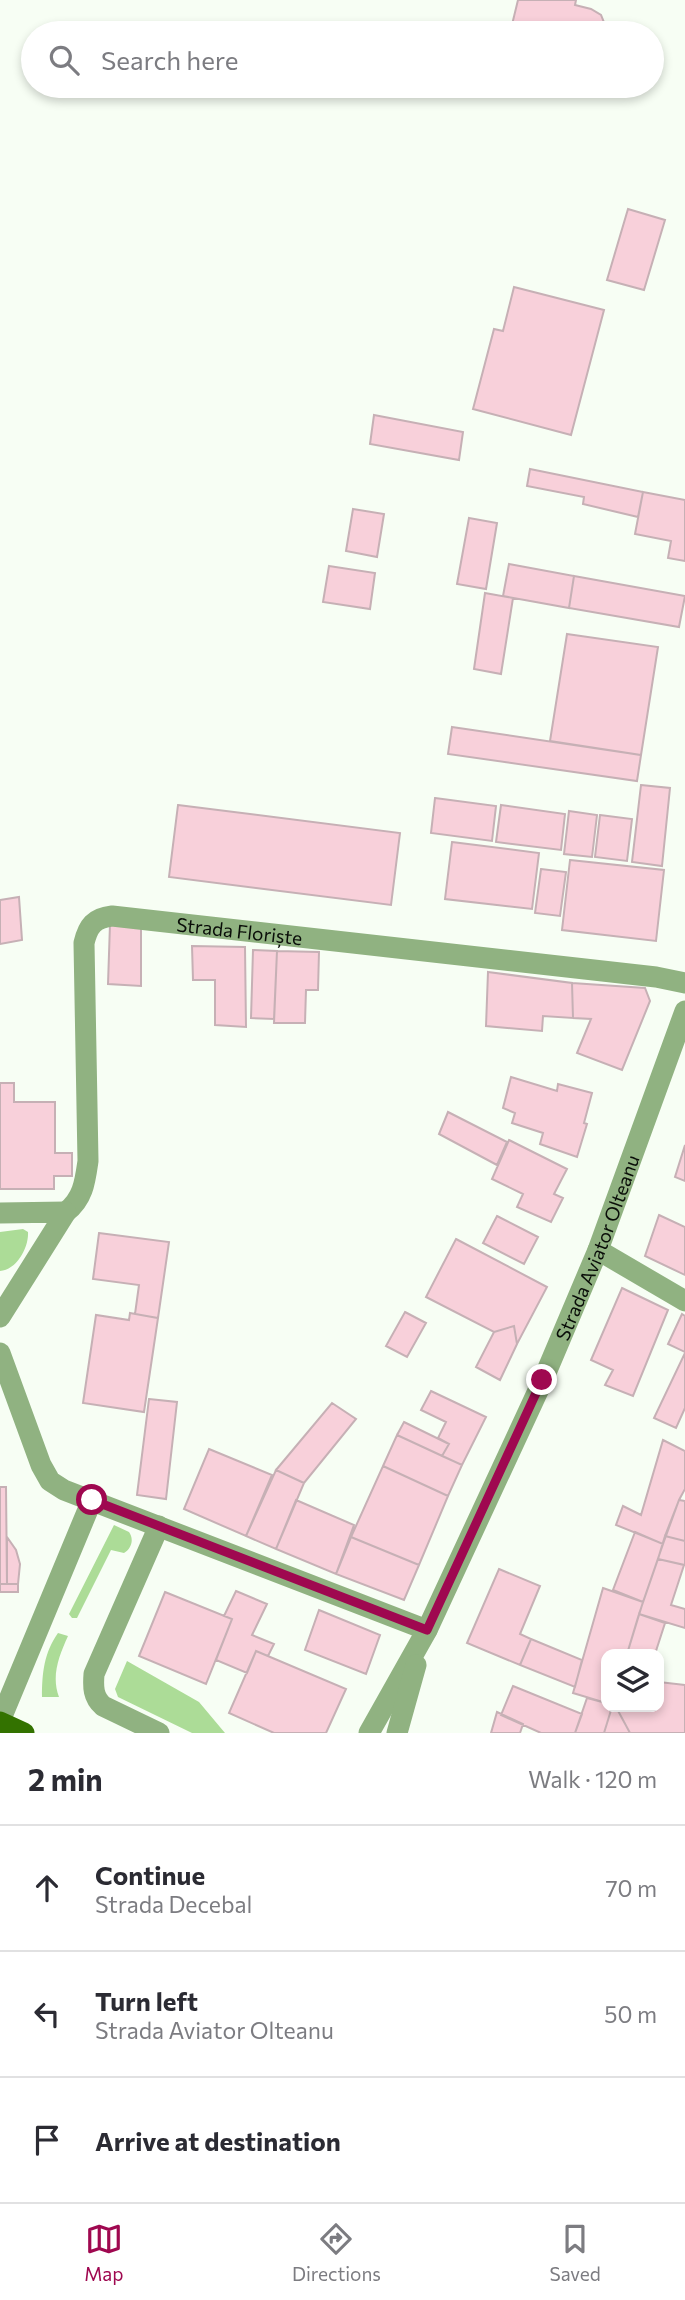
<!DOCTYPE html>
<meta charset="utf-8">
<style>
body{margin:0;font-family:Commissioner,sans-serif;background:#f7f7f7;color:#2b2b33}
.controls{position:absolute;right:21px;bottom:21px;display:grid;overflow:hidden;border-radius:14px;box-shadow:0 4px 10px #0003}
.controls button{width:63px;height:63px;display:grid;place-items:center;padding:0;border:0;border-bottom:2px solid #e1e1e2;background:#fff;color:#2b2b33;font:35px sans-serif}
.stop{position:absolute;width:21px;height:21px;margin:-16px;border:5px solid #9f0850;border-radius:50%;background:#fff}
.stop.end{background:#9f0850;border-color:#fff;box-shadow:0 2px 7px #0008}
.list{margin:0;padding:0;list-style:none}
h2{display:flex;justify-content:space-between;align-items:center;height:91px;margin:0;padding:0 28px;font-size:30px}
h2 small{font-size:23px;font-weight:400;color:#7c7c81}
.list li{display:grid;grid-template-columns:46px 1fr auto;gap:21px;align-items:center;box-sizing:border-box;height:126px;padding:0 28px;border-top:2px solid #e1e1e2}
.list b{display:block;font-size:26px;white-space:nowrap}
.list p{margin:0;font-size:23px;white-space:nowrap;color:#7c7c81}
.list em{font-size:23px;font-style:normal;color:#7c7c81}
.icon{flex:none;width:38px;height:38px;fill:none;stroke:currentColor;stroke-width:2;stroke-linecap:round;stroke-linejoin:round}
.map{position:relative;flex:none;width:685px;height:1733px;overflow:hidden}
.search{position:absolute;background:#fff;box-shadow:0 4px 10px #0003;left:21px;right:21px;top:21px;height:77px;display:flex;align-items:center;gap:18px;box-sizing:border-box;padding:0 24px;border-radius:38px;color:#7c7c81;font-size:26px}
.sheet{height:469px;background:#fff}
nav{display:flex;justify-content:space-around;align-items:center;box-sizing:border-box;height:98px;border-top:2px solid #e1e1e2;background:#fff;font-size:19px;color:#7c7c81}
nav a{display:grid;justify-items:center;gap:4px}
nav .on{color:#9f0850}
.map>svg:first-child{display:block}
.green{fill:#acdc97}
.building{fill:#f8d0da;stroke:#c6b0b5;stroke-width:2}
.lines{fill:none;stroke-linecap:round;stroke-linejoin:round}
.minor{stroke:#90b281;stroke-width:21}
.major{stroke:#337200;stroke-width:21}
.route{stroke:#9f0850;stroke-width:9}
.labels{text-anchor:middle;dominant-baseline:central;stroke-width:5;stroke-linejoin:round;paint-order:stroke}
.street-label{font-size:19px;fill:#090d08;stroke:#f7fef4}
</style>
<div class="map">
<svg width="685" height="1733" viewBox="0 0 685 1733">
<rect width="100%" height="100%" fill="#f7fef4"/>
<path class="green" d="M 23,1229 L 28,1232 C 29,1247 17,1270 0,1271 L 0,1232 Z
M 114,1525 L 129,1532 C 134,1539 132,1548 124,1553 L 111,1550 L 77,1618 L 72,1618 L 69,1614 Z
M 58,1633 L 68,1636 C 59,1656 51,1676 59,1697 L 42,1697 C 42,1673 44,1653 58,1633 Z
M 127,1661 L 199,1702 L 225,1733 L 192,1733 L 118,1697 L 115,1689 Z"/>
<path class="building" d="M 518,0 L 576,0 L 575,5 L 591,9 L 601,15 L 605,25 L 604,33 L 510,33 Z
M 628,209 L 665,220 L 644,290 L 607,280 Z
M 514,287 L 604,310 L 571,435 L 473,409 L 494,329 L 503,331 Z
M 374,415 L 463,432 L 459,460 L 370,444 Z
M 530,469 L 643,492 L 638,517 L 583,504 L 584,497 L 527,486 Z
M 643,492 L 685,500 L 685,561 L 668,558 L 671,541 L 635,534 Z
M 353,509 L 384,514 L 377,557 L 346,551 Z
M 469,518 L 497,523 L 486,589 L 457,584 Z
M 509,564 L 574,576 L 569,608 L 503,596 Z
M 329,566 L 375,573 L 370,609 L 323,602 Z
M 574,576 L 685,596 L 679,627 L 569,608 Z
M 485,593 L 513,598 L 501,674 L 474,669 Z
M 567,634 L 658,647 L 641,755 L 550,741 Z
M 452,727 L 641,755 L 637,781 L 448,754 Z
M 641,785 L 670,788 L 662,866 L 632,862 Z
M 435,798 L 496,806 L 492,841 L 431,833 Z
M 178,805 L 400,833 L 391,905 L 169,877 Z
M 501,805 L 565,814 L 561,850 L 496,842 Z
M 569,811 L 597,815 L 592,857 L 564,854 Z
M 600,815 L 632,819 L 627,861 L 595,857 Z
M 452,842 L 539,853 L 532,909 L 445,899 Z
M 570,860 L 664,870 L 656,941 L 562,930 Z
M 541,869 L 566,872 L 560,916 L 535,913 Z
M 19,897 L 22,940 L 0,944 L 0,900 Z
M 110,924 L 141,927 L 141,986 L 108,984 Z
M 192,946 L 245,947 L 246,1027 L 215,1025 L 215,980 L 193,980 Z
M 253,950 L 277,951 L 274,1019 L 251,1018 Z
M 277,951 L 319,952 L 318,990 L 306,990 L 305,1023 L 274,1023 Z
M 488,972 L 572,983 L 573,1018 L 543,1016 L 542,1031 L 486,1026 Z
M 572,983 L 645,988 L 650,1001 L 622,1070 L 577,1053 L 591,1019 L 573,1018 Z
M 511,1077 L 557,1091 L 558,1084 L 592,1093 L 584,1123 L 587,1124 L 577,1157 L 540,1144 L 543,1133 L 512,1123 L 515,1113 L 503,1108 Z
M 0,1083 L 14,1083 L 14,1102 L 55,1102 L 55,1153 L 72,1153 L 72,1176 L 54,1176 L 54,1189 L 0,1189 Z
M 448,1112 L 507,1142 L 497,1165 L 439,1134 Z
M 509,1140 L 567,1169 L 554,1194 L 563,1198 L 551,1222 L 517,1207 L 523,1194 L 492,1179 Z
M 685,1145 L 685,1181 L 675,1177 Z
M 659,1215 L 685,1227 L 685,1275 L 645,1256 Z
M 497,1216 L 538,1237 L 524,1264 L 483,1243 Z
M 99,1233 L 169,1242 L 158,1318 L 135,1314 L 139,1285 L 93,1279 Z
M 456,1239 L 547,1287 L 517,1344 L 514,1326 L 494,1332 L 426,1297 Z
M 622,1288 L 668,1310 L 633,1396 L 605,1385 L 613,1370 L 591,1360 Z
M 405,1312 L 426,1323 L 407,1357 L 386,1346 Z
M 130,1313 L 158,1318 L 144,1412 L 83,1403 L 96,1315 L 129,1320 Z
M 682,1314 L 685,1316 L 685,1352 L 668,1344 Z
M 514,1326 L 517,1344 L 500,1380 L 476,1367 L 494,1332 Z
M 685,1353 L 685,1408 L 676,1428 L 654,1418 Z
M 431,1391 L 486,1417 L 462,1465 L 442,1456 L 449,1444 L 438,1438 L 446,1422 L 421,1410 Z
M 149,1399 L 177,1402 L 166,1499 L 137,1495 Z
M 332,1403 L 356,1419 L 304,1483 L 276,1470 Z
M 404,1422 L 449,1444 L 442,1456 L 397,1435 Z
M 397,1435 L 462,1465 L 448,1496 L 383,1466 Z
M 663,1440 L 685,1451 L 685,1489 L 679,1500 L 663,1544 L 616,1525 L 623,1506 L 641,1515 Z
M 209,1449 L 272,1475 L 246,1536 L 184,1509 Z
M 383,1466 L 448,1496 L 419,1565 L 351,1537 Z
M 276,1470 L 304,1483 L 276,1549 L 246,1536 Z
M 0,1487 L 6,1487 L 7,1584 L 0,1584 Z
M 296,1500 L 354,1525 L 336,1574 L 276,1549 Z
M 679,1500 L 685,1501 L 685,1541 L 665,1536 Z
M 635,1532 L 663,1544 L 643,1602 L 613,1590 Z
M 665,1536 L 685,1541 L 685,1565 L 658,1559 Z
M 7,1537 L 16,1550 L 20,1564 L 18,1584 L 7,1584 Z
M 351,1537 L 419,1565 L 404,1600 L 336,1574 Z
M 658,1559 L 684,1565 L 671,1605 L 685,1609 L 685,1628 L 639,1614 Z
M 499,1569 L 540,1586 L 520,1634 L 531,1639 L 520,1665 L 467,1643 Z
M 0,1584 L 18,1584 L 18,1592 L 0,1592 Z
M 603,1588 L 643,1602 L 627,1654 L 606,1654 L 606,1703 L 573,1693 Z
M 236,1591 L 267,1604 L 252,1635 L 274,1644 L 268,1656 L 256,1651 L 247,1673 L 216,1660 L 232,1619 L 224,1616 Z
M 165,1592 L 232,1619 L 206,1684 L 139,1656 Z
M 319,1610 L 380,1635 L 366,1674 L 305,1650 Z
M 639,1614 L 665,1623 L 655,1654 L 627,1654 Z
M 531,1639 L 582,1660 L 575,1687 L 520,1665 Z
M 256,1651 L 346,1689 L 326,1733 L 274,1733 L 229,1713 Z
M 659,1682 L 685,1685 L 685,1733 L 630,1733 L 616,1707 L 659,1707 Z
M 513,1686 L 582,1714 L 575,1733 L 541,1733 L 501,1715 Z
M 587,1698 L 606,1703 L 606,1707 L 612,1707 L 604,1733 L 575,1733 Z
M 612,1707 L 616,1707 L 630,1733 L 604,1733 Z
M 497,1712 L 523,1724 L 520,1733 L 491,1733 Z"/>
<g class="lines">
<g class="minor">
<path id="s1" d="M 66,1212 C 83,1199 85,1182 88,1161 L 84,943 C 88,926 94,918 112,916 L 656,977 L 685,983"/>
<path d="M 0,1213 L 66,1212 L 0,1317"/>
<path d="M 598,1250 L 685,1301"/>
<path d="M 0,1353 L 41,1465 L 50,1481 L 64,1490 L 427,1630"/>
<path d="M 0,1721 L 92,1500"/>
<path d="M 159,1733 L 103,1706 C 93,1697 93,1687 94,1674 L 159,1526"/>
<path id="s2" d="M 369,1733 L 427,1630 L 543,1380 L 598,1250 L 685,1011"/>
<path d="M 397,1733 L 416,1665"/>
</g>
<path class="major" d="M 0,1722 L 24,1733"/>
</g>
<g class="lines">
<path class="route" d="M 92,1500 L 427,1630 L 542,1380"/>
</g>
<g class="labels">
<g class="street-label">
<text stroke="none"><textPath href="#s1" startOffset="446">Strada Floriște</textPath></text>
<text stroke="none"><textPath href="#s2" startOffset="537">Strada Aviator Olteanu</textPath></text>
</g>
</g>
</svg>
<div class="controls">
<button><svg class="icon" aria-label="layers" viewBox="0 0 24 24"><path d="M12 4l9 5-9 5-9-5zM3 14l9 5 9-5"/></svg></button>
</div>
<div class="stop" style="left:92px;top:1500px"></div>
<div class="stop end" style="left:542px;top:1380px"></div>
<div class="search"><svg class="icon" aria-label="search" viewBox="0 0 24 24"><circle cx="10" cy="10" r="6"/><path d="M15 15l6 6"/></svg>Search here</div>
</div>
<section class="sheet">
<h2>2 min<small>Walk · 120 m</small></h2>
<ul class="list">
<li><svg class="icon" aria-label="ahead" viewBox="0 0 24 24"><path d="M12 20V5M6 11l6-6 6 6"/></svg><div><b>Continue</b><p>Strada Decebal</p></div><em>70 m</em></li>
<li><svg class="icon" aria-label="left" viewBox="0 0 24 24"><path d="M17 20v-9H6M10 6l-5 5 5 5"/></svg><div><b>Turn left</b><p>Strada Aviator Olteanu</p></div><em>50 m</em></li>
<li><svg class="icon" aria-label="arrive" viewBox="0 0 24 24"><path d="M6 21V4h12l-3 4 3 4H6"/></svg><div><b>Arrive at destination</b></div></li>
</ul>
</section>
<nav>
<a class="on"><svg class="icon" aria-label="map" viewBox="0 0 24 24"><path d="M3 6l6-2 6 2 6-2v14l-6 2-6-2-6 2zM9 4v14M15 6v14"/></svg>Map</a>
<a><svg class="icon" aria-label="directions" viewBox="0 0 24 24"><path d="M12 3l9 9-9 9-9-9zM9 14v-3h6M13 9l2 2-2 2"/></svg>Directions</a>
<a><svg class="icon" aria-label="saved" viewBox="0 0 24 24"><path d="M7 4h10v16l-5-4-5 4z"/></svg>Saved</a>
</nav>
